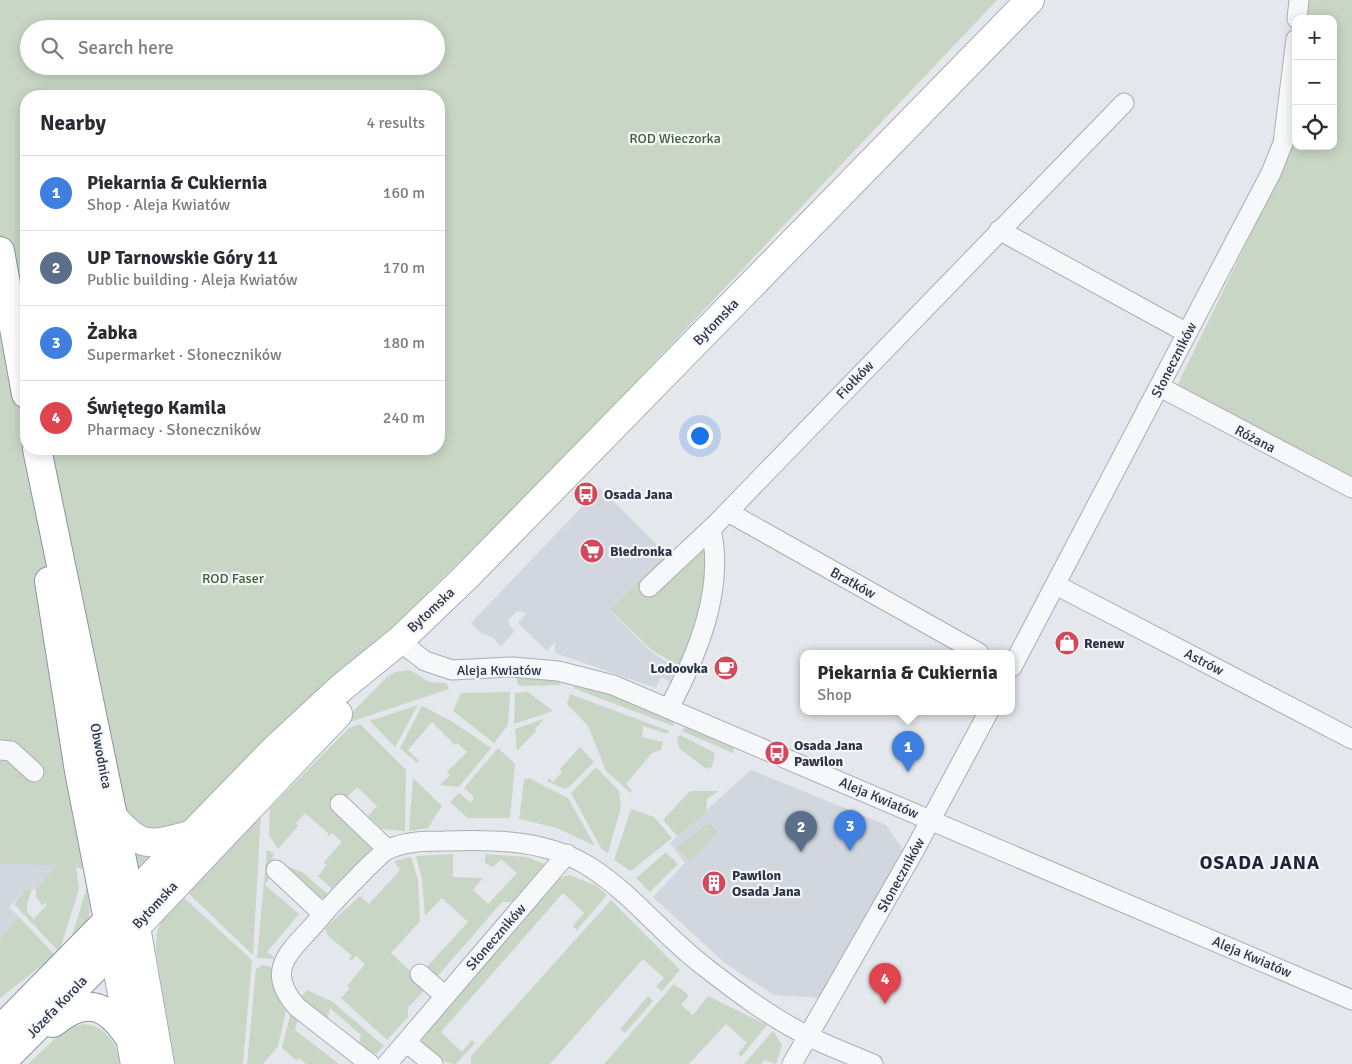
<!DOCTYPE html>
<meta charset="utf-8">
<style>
body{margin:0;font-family:Signika,sans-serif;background:#f7f7f7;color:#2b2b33}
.controls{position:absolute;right:15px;top:15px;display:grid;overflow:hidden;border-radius:10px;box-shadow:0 2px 12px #0003}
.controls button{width:45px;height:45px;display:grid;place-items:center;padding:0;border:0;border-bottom:1px solid #e1e1e2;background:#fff;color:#2b2b33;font:25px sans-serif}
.you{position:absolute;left:699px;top:435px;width:18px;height:18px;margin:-12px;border:4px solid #fff;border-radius:50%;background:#1a73e8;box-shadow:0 0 0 8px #1a73e833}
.badge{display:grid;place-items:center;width:32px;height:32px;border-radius:50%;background:#111827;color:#fff;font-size:16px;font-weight:700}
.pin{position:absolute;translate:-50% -41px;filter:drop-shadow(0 1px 2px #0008)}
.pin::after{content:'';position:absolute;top:26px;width:18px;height:15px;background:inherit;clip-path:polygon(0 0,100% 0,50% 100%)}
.popup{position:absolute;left:800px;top:650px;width:215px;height:65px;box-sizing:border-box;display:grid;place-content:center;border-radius:10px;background:#fff;filter:drop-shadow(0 1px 4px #0005);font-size:16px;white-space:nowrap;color:#7c7c81}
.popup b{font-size:19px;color:#2b2b33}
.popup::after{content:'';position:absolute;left:50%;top:100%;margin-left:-10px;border:10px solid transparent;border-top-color:#fff}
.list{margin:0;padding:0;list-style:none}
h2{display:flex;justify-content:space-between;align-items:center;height:65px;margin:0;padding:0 20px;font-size:21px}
h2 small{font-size:16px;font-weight:400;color:#7c7c81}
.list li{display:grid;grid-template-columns:32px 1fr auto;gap:15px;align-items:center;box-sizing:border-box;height:75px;padding:0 20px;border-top:1px solid #e1e1e2}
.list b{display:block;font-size:19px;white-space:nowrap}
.list p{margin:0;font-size:16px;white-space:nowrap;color:#7c7c81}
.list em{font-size:16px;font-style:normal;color:#7c7c81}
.icon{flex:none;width:28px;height:28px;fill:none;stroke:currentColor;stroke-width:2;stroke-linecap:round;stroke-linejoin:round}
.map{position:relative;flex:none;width:1352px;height:1064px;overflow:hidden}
.search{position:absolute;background:#fff;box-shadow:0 2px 12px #0003;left:20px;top:20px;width:425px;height:55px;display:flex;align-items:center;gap:12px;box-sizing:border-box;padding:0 18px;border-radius:28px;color:#7c7c81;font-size:19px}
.panel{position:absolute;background:#fff;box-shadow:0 2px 12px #0003;left:20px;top:90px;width:425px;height:365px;border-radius:20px}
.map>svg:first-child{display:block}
.built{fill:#d2d6de}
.green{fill:#c9d6c5;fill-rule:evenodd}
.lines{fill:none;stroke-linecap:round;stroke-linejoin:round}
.street-casing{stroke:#a9aeb7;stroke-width:21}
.secondary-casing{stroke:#a9aeb7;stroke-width:30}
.primary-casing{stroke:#a3abb8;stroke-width:30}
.highway-casing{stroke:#8b94a3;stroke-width:30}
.street{stroke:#f7f8fa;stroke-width:19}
.secondary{stroke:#fff;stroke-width:28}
.primary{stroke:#fff;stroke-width:28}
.highway{stroke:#fff;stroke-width:28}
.labels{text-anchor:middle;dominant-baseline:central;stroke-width:4.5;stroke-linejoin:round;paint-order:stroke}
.park-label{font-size:14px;fill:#3f6138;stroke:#f4f6f9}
.street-label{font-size:14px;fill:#2b3445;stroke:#f4f6f9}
.poi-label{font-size:14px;font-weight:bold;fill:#2b3445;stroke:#f4f6f9;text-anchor:start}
.district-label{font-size:19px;font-weight:bold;letter-spacing:1px;fill:#1d2536;stroke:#f4f6f9}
</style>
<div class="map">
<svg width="1352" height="1064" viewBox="0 0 1352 1064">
<rect width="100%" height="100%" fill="#e4e7ec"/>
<path class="built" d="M 600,488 L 666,554 L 610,611 L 653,653 L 676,668 L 670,682 L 661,677 L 656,688 L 555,653 L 555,642 L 547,651 L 518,623 L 526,614 L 521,611 L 516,612 L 508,620 L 509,625 L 515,631 L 501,646 L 492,637 L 481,633 L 471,623 Z
M 0,757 L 63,859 L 36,889 L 25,890 L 9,907 L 19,917 L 0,938 Z
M 751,770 L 886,825 L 903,850 L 822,998 L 774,995 L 726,964 L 653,897 L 685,863 L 670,843 Z"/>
<path class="green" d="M 0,0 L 997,0 L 545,478 L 130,883 L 76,867 L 79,889 L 59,952 L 14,904 L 25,890 L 32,889 L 27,904 L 27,912 L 34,919 L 47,904 L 45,903 L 42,906 L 36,896 L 36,889 L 57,865 L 0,863 ZM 29,29 L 436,29 L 436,66 L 29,66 ZM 26,96 L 439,96 L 439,449 L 26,449 Z
M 1309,0 L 1352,0 L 1352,478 L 1175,390 L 1290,153 L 1296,108 L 1296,146 L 1333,146 L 1333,19 L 1306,19 Z
M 705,539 L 708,582 L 683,669 L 652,650 L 610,610 L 666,554 L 668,556 L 672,552 L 676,555 L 662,563 L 640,588 L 648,596 Z
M 410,670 L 429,682 L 446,683 L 449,689 L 347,723 L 183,885 L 386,678 L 395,672 Z
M 517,676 L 559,679 L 561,685 L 520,686 L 517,683 Z
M 578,684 L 606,692 L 674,721 L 673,726 L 573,688 Z
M 510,692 L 508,725 L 494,743 L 453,711 L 461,693 Z
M 528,692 L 553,711 L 514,724 L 515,693 Z
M 570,694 L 669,731 L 668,734 L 643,726 L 642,737 L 663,742 L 661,750 L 652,753 L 626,784 L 632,791 L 631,793 L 606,771 L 588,726 L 567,704 Z
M 418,705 L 395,747 L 370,721 Z
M 422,706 L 453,722 L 491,748 L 459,787 L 440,785 L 450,775 L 447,772 L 467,752 L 457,743 L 451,747 L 454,744 L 432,722 L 408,750 L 419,761 L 417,763 L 400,748 Z
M 544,719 L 535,729 L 536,731 L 517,751 L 515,729 Z
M 360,724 L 406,770 L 405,831 L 382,829 L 368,816 L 377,806 L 357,787 L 338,806 L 375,845 L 332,889 L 318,876 L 327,865 L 324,862 L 342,842 L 332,833 L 327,837 L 329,834 L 305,813 L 296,823 L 298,826 L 278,849 L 269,835 L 270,808 L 349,728 Z
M 686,726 L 734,746 L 733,753 L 682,731 Z
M 680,735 L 715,753 L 712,767 L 706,769 L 679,748 L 677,738 Z
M 580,747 L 594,762 L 568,788 L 564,789 L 547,781 L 549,778 L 553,782 L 562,772 L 560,769 Z
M 498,748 L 515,764 L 510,818 L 468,818 L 450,802 L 459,793 L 471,803 L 474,797 L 464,788 Z
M 597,768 L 619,791 L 621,807 L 608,853 L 602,850 L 571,793 L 594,769 Z
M 413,778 L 442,806 L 428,828 L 409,831 Z
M 529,778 L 568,798 L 595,846 L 557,828 L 519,819 L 524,780 Z
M 690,791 L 719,791 L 707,799 L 706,813 L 677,836 L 663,820 Z
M 631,809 L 654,817 L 672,838 L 631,871 L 614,860 Z
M 261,812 L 253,955 L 187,892 Z
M 709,823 L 718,832 L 690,861 L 676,848 Z
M 267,850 L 275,854 L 272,857 L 279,864 L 265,885 L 299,914 L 267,952 L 276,959 L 257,958 Z
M 666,852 L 678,864 L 650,892 L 636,878 Z
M 453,854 L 453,877 L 483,878 L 473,890 L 488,904 L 517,873 L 501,859 L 493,867 L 485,863 L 485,854 L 527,857 L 544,864 L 538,879 L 516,902 L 502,902 L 435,979 L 424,970 L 468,922 L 442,898 L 425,916 L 422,879 L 416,856 Z
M 411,857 L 418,880 L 420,921 L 391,953 L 427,987 L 408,1008 L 408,1017 L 387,1040 L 341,998 L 350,988 L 347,986 L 365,964 L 356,956 L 351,961 L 349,959 L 352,956 L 328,936 L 325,928 L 360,896 L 369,904 L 400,870 L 394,861 Z
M 284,865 L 302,872 L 328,894 L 325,898 L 319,897 Z
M 569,875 L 597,886 L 607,895 L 577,930 L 573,926 L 584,913 L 563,893 L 441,1032 L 462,1052 L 472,1040 L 475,1043 L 456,1064 C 443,1064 421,1053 422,1037 C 422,1033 424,1029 425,1025 L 555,880 Z
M 87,887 C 91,919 93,919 70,942 Z
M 183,897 L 252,960 L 243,1064 L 175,1064 L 156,952 C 155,921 163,919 183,897 Z
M 611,900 L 680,970 L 662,991 L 656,987 L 664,978 L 643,959 L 550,1064 L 471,1064 L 471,1056 Z
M 19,917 L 55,955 L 0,998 L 0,938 Z
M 263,965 L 278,969 L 287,1006 L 278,1046 L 263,1064 L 247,1064 L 256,969 Z
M 674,984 L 689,995 L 681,1005 L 693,1015 L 708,996 L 767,1025 L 741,1057 L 738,1053 L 747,1043 L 726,1024 L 689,1064 L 604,1064 Z
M 307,990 L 333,1002 L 384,1046 L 376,1054 L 358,1048 L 361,1035 L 330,1008 L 327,1020 L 301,997 Z
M 648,996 L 653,1001 L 625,1033 L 620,1029 Z
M 291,1011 L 298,1018 L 295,1030 L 339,1064 L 306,1064 L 299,1058 L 297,1061 L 282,1048 Z
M 85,1024 C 107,1027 117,1044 121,1064 L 28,1064 L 67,1028 Z
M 773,1031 L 782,1045 L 776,1064 L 764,1060 L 761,1064 L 744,1064 Z"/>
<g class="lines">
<defs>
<path id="street" d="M 1297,19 L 1299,0
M 999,230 L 1187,333
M 1160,387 L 1352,488
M 728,512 L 979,653
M 1056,585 L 1352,739
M 649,587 L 716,524 L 1124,103
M 399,641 L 425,661 L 452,670 L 512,667 L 558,671 L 613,685 L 1352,1000
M 1012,667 L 1271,173 L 1283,143 L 1296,39
M 669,708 C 697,655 725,590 711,529
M 0,750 L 11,751 L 34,772
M 340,804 L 387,849
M 276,870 L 323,914
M 420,974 L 445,996
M 406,1042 L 433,1064
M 370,1064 L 297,1007 C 262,968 293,950 319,919 C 328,908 380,852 389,849 C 407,841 426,841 445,841 C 495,839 550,840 593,869 C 634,896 665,937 705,967 C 737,992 773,1019 810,1037 C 830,1047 852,1055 873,1064
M 387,1064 L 567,854
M 792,1064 L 914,851 L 989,711"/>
<path id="secondary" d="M 113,817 C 142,850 150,845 190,835
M 130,898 L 274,750 L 341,688 L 399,641 L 466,577 L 1030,0
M 136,927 L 338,714"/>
<path id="primary" d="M 136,927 L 160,1064
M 110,928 L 135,1064"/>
<path id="highway" d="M 0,251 L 26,394
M 53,1023 C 88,994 109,1006 131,1040
M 0,1030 L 108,920 L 79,771 L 49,581
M 0,1064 L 136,927 L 37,449"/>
</defs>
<use href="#street" class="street-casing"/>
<use href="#secondary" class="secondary-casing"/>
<use href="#primary" class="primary-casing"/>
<use href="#highway" class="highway-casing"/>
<use href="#street" class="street"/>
<use href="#secondary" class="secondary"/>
<use href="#primary" class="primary"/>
<use href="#highway" class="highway"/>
</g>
<defs>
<symbol id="bus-disc" viewBox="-11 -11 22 22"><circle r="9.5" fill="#d1495b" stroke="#f4f6f9"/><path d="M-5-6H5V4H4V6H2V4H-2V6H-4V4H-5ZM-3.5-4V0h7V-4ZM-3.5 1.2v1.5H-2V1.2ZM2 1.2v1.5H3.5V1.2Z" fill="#fff"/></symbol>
<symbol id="supermarket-disc" viewBox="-11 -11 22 22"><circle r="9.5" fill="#d1495b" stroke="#f4f6f9"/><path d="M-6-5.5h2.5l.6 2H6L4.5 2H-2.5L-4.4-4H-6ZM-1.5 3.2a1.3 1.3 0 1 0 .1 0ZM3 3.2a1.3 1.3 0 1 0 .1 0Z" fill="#fff"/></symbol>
<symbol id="shop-disc" viewBox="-11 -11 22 22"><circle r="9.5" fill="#d1495b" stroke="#f4f6f9"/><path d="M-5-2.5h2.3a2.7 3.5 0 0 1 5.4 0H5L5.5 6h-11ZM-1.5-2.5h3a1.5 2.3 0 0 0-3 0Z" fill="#fff"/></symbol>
<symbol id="cafe-disc" viewBox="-11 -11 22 22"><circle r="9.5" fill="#d1495b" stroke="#f4f6f9"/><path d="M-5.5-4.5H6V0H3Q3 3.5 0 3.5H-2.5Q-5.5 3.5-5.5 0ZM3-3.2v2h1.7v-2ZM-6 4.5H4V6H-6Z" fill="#fff"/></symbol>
<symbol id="building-disc" viewBox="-11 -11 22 22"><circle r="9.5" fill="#d1495b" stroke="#f4f6f9"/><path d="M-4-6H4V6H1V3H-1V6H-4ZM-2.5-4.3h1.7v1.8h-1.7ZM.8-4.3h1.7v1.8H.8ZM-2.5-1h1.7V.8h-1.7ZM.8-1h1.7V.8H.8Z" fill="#fff"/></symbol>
</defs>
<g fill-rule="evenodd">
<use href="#bus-disc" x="572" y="480" width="28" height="28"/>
<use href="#supermarket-disc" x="578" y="537" width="28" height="28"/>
<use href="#shop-disc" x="1053" y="629" width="28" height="28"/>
<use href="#cafe-disc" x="712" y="654" width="28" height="28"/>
<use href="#bus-disc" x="763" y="739" width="28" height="28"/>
<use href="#building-disc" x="700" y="869" width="28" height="28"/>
</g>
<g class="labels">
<g class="park-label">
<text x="675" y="138">ROD Wieczorka</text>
<text x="233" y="578">ROD Faser</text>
</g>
<g class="street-label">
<text transform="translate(716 322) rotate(-46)">Bytomska</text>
<text transform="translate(1174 360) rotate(-63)">Słoneczników</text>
<text transform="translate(855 380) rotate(-46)">Fiołków</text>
<text transform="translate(1255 439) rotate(27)">Różana</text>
<text transform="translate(853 583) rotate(29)">Bratków</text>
<text transform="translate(431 610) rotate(-43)">Bytomska</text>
<text transform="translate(1204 662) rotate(27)">Astrów</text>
<text x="499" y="670">Aleja Kwiatów</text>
<text transform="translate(101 756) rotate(79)">Obwodnica</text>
<text transform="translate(879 798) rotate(23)">Aleja Kwiatów</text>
<text transform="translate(901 875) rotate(-61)">Słoneczników</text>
<text transform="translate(155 905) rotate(-47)">Bytomska</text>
<text transform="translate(496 937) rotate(-49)">Słoneczników</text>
<text transform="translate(1252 957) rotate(23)">Aleja Kwiatów</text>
<text transform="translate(57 1007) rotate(-46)">Józefa Korola</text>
</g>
<g class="poi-label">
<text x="604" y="494">Osada Jana</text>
<text x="610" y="551">Biedronka</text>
<text x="1084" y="643">Renew</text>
<text x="708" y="668" text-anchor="end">Lodoovka</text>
<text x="794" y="745">Osada Jana<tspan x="794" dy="16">Pawilon</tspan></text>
<text x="732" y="875">Pawilon<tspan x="732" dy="16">Osada Jana</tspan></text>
</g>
<g class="district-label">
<text x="1260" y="863">OSADA JANA</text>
</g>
</g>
</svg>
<div class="controls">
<button>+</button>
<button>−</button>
<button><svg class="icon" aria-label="locate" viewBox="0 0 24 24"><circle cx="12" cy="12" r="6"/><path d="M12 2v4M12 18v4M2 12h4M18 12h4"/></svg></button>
</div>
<div class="you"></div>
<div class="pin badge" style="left:908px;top:772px;background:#3f7fe0">1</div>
<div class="popup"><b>Piekarnia &amp; Cukiernia</b>Shop</div>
<div class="pin badge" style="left:801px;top:852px;background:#5c6f8a">2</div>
<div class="pin badge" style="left:850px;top:851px;background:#3f7fe0">3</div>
<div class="pin badge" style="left:885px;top:1004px;background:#e0444e">4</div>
<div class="search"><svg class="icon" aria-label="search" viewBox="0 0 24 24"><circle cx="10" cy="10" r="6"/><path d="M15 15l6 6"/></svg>Search here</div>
<section class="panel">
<h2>Nearby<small>4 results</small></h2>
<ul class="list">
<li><span class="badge" style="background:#3f7fe0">1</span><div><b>Piekarnia &amp; Cukiernia</b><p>Shop · Aleja Kwiatów</p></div><em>160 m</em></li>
<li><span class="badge" style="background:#5c6f8a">2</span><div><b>UP Tarnowskie Góry 11</b><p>Public building · Aleja Kwiatów</p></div><em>170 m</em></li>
<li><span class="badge" style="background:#3f7fe0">3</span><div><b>Żabka</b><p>Supermarket · Słoneczników</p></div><em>180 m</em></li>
<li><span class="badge" style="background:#e0444e">4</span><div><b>Świętego Kamila</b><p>Pharmacy · Słoneczników</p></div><em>240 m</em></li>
</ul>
</section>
</div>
